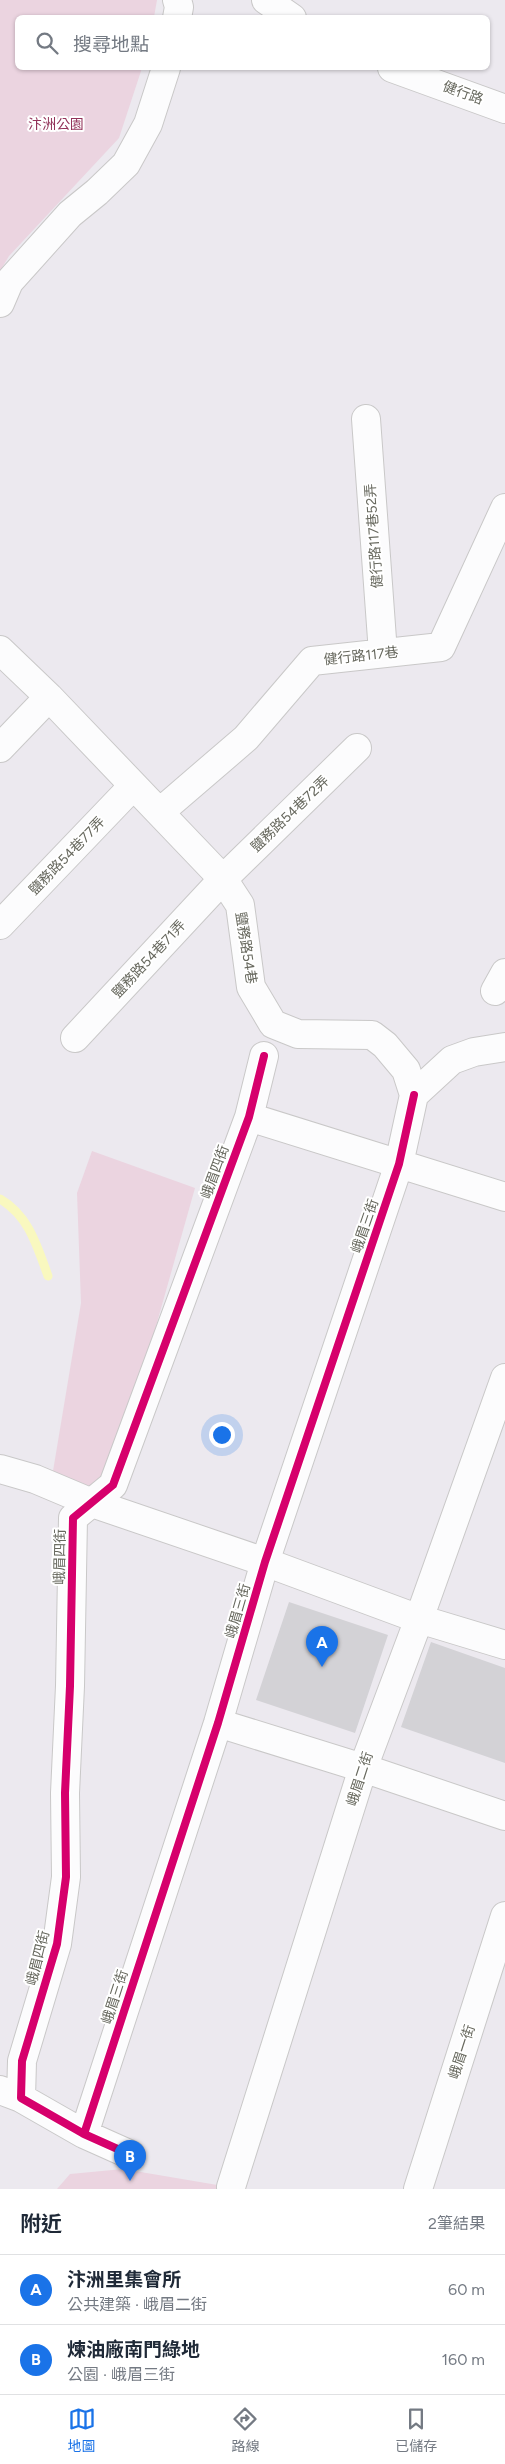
<!DOCTYPE html>
<html lang="zh-TW">
<meta charset="utf-8">
<style>
body{margin:0;font-family:Figtree,"Noto Sans TC",sans-serif;background:#f2f2f3;color:#1f2937}
.you{position:absolute;left:221px;top:1434px;width:18px;height:18px;margin:-12px;border:4px solid #fff;border-radius:50%;background:#1a73e8;box-shadow:0 0 0 8px #1a73e833}
.badge{display:grid;place-items:center;width:32px;height:32px;border-radius:50%;background:#1a73e8;color:#fff;font-size:16px;font-weight:700}
.pin{position:absolute;translate:-50% -41px;filter:drop-shadow(0 1px 2px #0008)}
.pin::after{content:'';position:absolute;top:26px;width:18px;height:15px;background:inherit;clip-path:polygon(0 0,100% 0,50% 100%)}
.list{margin:0;padding:0;list-style:none}
h2{display:flex;justify-content:space-between;align-items:center;height:65px;margin:0;padding:0 20px;font-size:21px}
h2 small{font-size:16px;font-weight:400;color:#747a83}
.list li{display:grid;grid-template-columns:32px 1fr auto;gap:15px;align-items:center;box-sizing:border-box;height:70px;padding:0 20px;border-top:1px solid #e0e1e3}
.list b{display:block;font-size:19px;white-space:nowrap}
.list p{margin:0;font-size:16px;white-space:nowrap;color:#747a83}
.list em{font-size:16px;font-style:normal;color:#747a83}
.icon{flex:none;width:28px;height:28px;fill:none;stroke:currentColor;stroke-width:2;stroke-linecap:round;stroke-linejoin:round}
.map{position:relative;flex:none;width:505px;height:2189px;overflow:hidden}
.search{position:absolute;background:#fff;box-shadow:0 1px 4px #0004;left:15px;right:15px;top:15px;height:55px;display:flex;align-items:center;gap:12px;box-sizing:border-box;padding:0 18px;border-radius:8px;color:#747a83;font-size:19px}
.sheet{height:205px;background:#fff}
nav{display:flex;justify-content:space-around;align-items:center;box-sizing:border-box;height:70px;border-top:1px solid #e0e1e3;background:#fff;font-size:14px;color:#747a83}
nav a{display:grid;justify-items:center;gap:2px}
nav .on{color:#1a73e8}
.map>svg:first-child{display:block}
.green{fill:#ebd4e0}
.lines{fill:none;stroke-linecap:round;stroke-linejoin:round}
.stream{stroke:#f9f8bf;stroke-width:9}
.building{fill:#d3d2d6}
.minor-casing{stroke:#c9c8c8;stroke-width:30}
.minor{stroke:#fcfcfd;stroke-width:28}
.cycleway-casing{stroke:#fff;stroke-width:11}
.cycleway{stroke:#d6006c;stroke-width:8}
.labels{text-anchor:middle;dominant-baseline:central;stroke-width:4;stroke-linejoin:round;paint-order:stroke}
.street-label{font-size:14px;fill:#67685e;stroke:#fff}
.park-label{font-size:14px;fill:#93335a;stroke:#fff}
</style>
<div class="map">
<svg width="505" height="2189" viewBox="0 0 505 2189">
<rect width="100%" height="100%" fill="#ece9ef"/>
<path class="green" d="M 0,0 L 157,0 L 154,17 L 18,18 L 18,68 L 142,68 L 119,138 L 9,256 L 0,271 Z
M 92,1151 L 195,1188 L 108,1496 L 51,1483 L 81,1303 L 77,1193 Z
M 123,2169 L 241,2189 L 57,2189 L 70,2174 Z"/>
<g class="lines">
<path class="stream" d="M 0,1199 C 29,1216 37,1246 48,1276"/>
</g>
<path class="building" d="M 289,1602 L 388,1635 L 355,1733 L 256,1700 Z
M 431,1642 L 505,1668 L 505,1763 L 401,1727 Z"/>
<g class="lines">
<defs>
<path id="minor" d="M 177,0 L 179,7 L 177,18
M 266,0 L 292,18
M 392,68 L 505,109
M 0,303 L 9,282 L 70,214 L 97,192 L 126,164 L 148,124 L 166,68
M 366,419 L 383,653
M 0,650 L 49,697 L 223,879 L 240,905 L 251,987 L 273,1024 L 298,1034 L 372,1035 L 385,1045 L 406,1070 L 414,1095 L 452,1060 L 474,1052 L 505,1047
M 0,748 L 49,697
M 160,812 L 246,738 L 312,661 L 441,647 L 505,508
M 0,925 L 133,786
M 495,991 L 505,973
M 75,1038 L 223,879 L 357,748
M 249,1117 L 505,1197
M 0,1469 L 35,1479 L 92,1503 L 265,1562 L 419,1619 L 505,1645
M 218,1723 L 363,1768 L 505,1816
M 0,2090 L 21,2098 L 84,2134 L 131,2155
M 21,2098 L 22,2061 L 57,1944 L 66,1877 L 65,1793 L 70,1686 L 73,1518 L 113,1485 L 249,1117 L 264,1056
M 84,2134 L 218,1723 L 265,1562 L 399,1164 L 414,1095
M 231,2187 L 363,1768 L 419,1619 L 505,1378
M 418,2189 L 505,1916"/>
</defs>
<use href="#minor" class="minor-casing"/>
<use href="#minor" class="minor"/>
<defs>
<path id="cycleway" d="M 84,2134 L 218,1723 L 265,1562 L 399,1164 L 414,1095
M 131,2155 L 84,2134 L 21,2098 L 22,2061 L 57,1944 L 66,1877 L 65,1793 L 70,1686 L 73,1518 L 113,1485 L 249,1117 L 264,1056"/>
</defs>
<use href="#cycleway" class="cycleway-casing"/>
<use href="#cycleway" class="cycleway"/>
</g>
<g class="labels">
<g class="street-label">
<text transform="translate(463 93) rotate(20)">健行路</text>
<text transform="translate(374 536) rotate(-94)">健行路117巷52弄</text>
<text transform="translate(361 656) rotate(-6)">健行路117巷</text>
<text transform="translate(290 814) rotate(-44)">鹽務路54巷72弄</text>
<text transform="translate(67 856) rotate(-46)">鹽務路54巷77弄</text>
<text transform="translate(246 948) rotate(81)">鹽務路54巷</text>
<text transform="translate(149 959) rotate(-47)">鹽務路54巷71弄</text>
<text transform="translate(215 1172) rotate(-70)">峨眉四街</text>
<text transform="translate(365 1226) rotate(-71)">峨眉三街</text>
<text transform="translate(60 1557) rotate(-89)">峨眉四街</text>
<text transform="translate(238 1611) rotate(-74)">峨眉三街</text>
<text transform="translate(360 1779) rotate(-72)">峨眉二街</text>
<text transform="translate(38 1958) rotate(-76)">峨眉四街</text>
<text transform="translate(115 1997) rotate(-72)">峨眉三街</text>
<text transform="translate(462 2052) rotate(-72)">峨眉一街</text>
</g>
<g class="park-label">
<text x="56" y="124">汴洲公園</text>
</g>
</g>
</svg>
<div class="you"></div>
<div class="pin badge" style="left:322px;top:1667px">A</div>
<div class="pin badge" style="left:130px;top:2181px">B</div>
<div class="search"><svg class="icon" aria-label="search" viewBox="0 0 24 24"><circle cx="10" cy="10" r="6"/><path d="M15 15l6 6"/></svg>搜尋地點</div>
</div>
<section class="sheet">
<h2>附近<small>2筆結果</small></h2>
<ul class="list">
<li><span class="badge">A</span><div><b>汴洲里集會所</b><p>公共建築 · 峨眉二街</p></div><em>60 m</em></li>
<li><span class="badge">B</span><div><b>煉油廠南門綠地</b><p>公園 · 峨眉三街</p></div><em>160 m</em></li>
</ul>
</section>
<nav>
<a class="on"><svg class="icon" aria-label="map" viewBox="0 0 24 24"><path d="M3 6l6-2 6 2 6-2v14l-6 2-6-2-6 2zM9 4v14M15 6v14"/></svg>地圖</a>
<a><svg class="icon" aria-label="directions" viewBox="0 0 24 24"><path d="M12 3l9 9-9 9-9-9zM9 14v-3h6M13 9l2 2-2 2"/></svg>路線</a>
<a><svg class="icon" aria-label="saved" viewBox="0 0 24 24"><path d="M7 4h10v16l-5-4-5 4z"/></svg>已儲存</a>
</nav>
